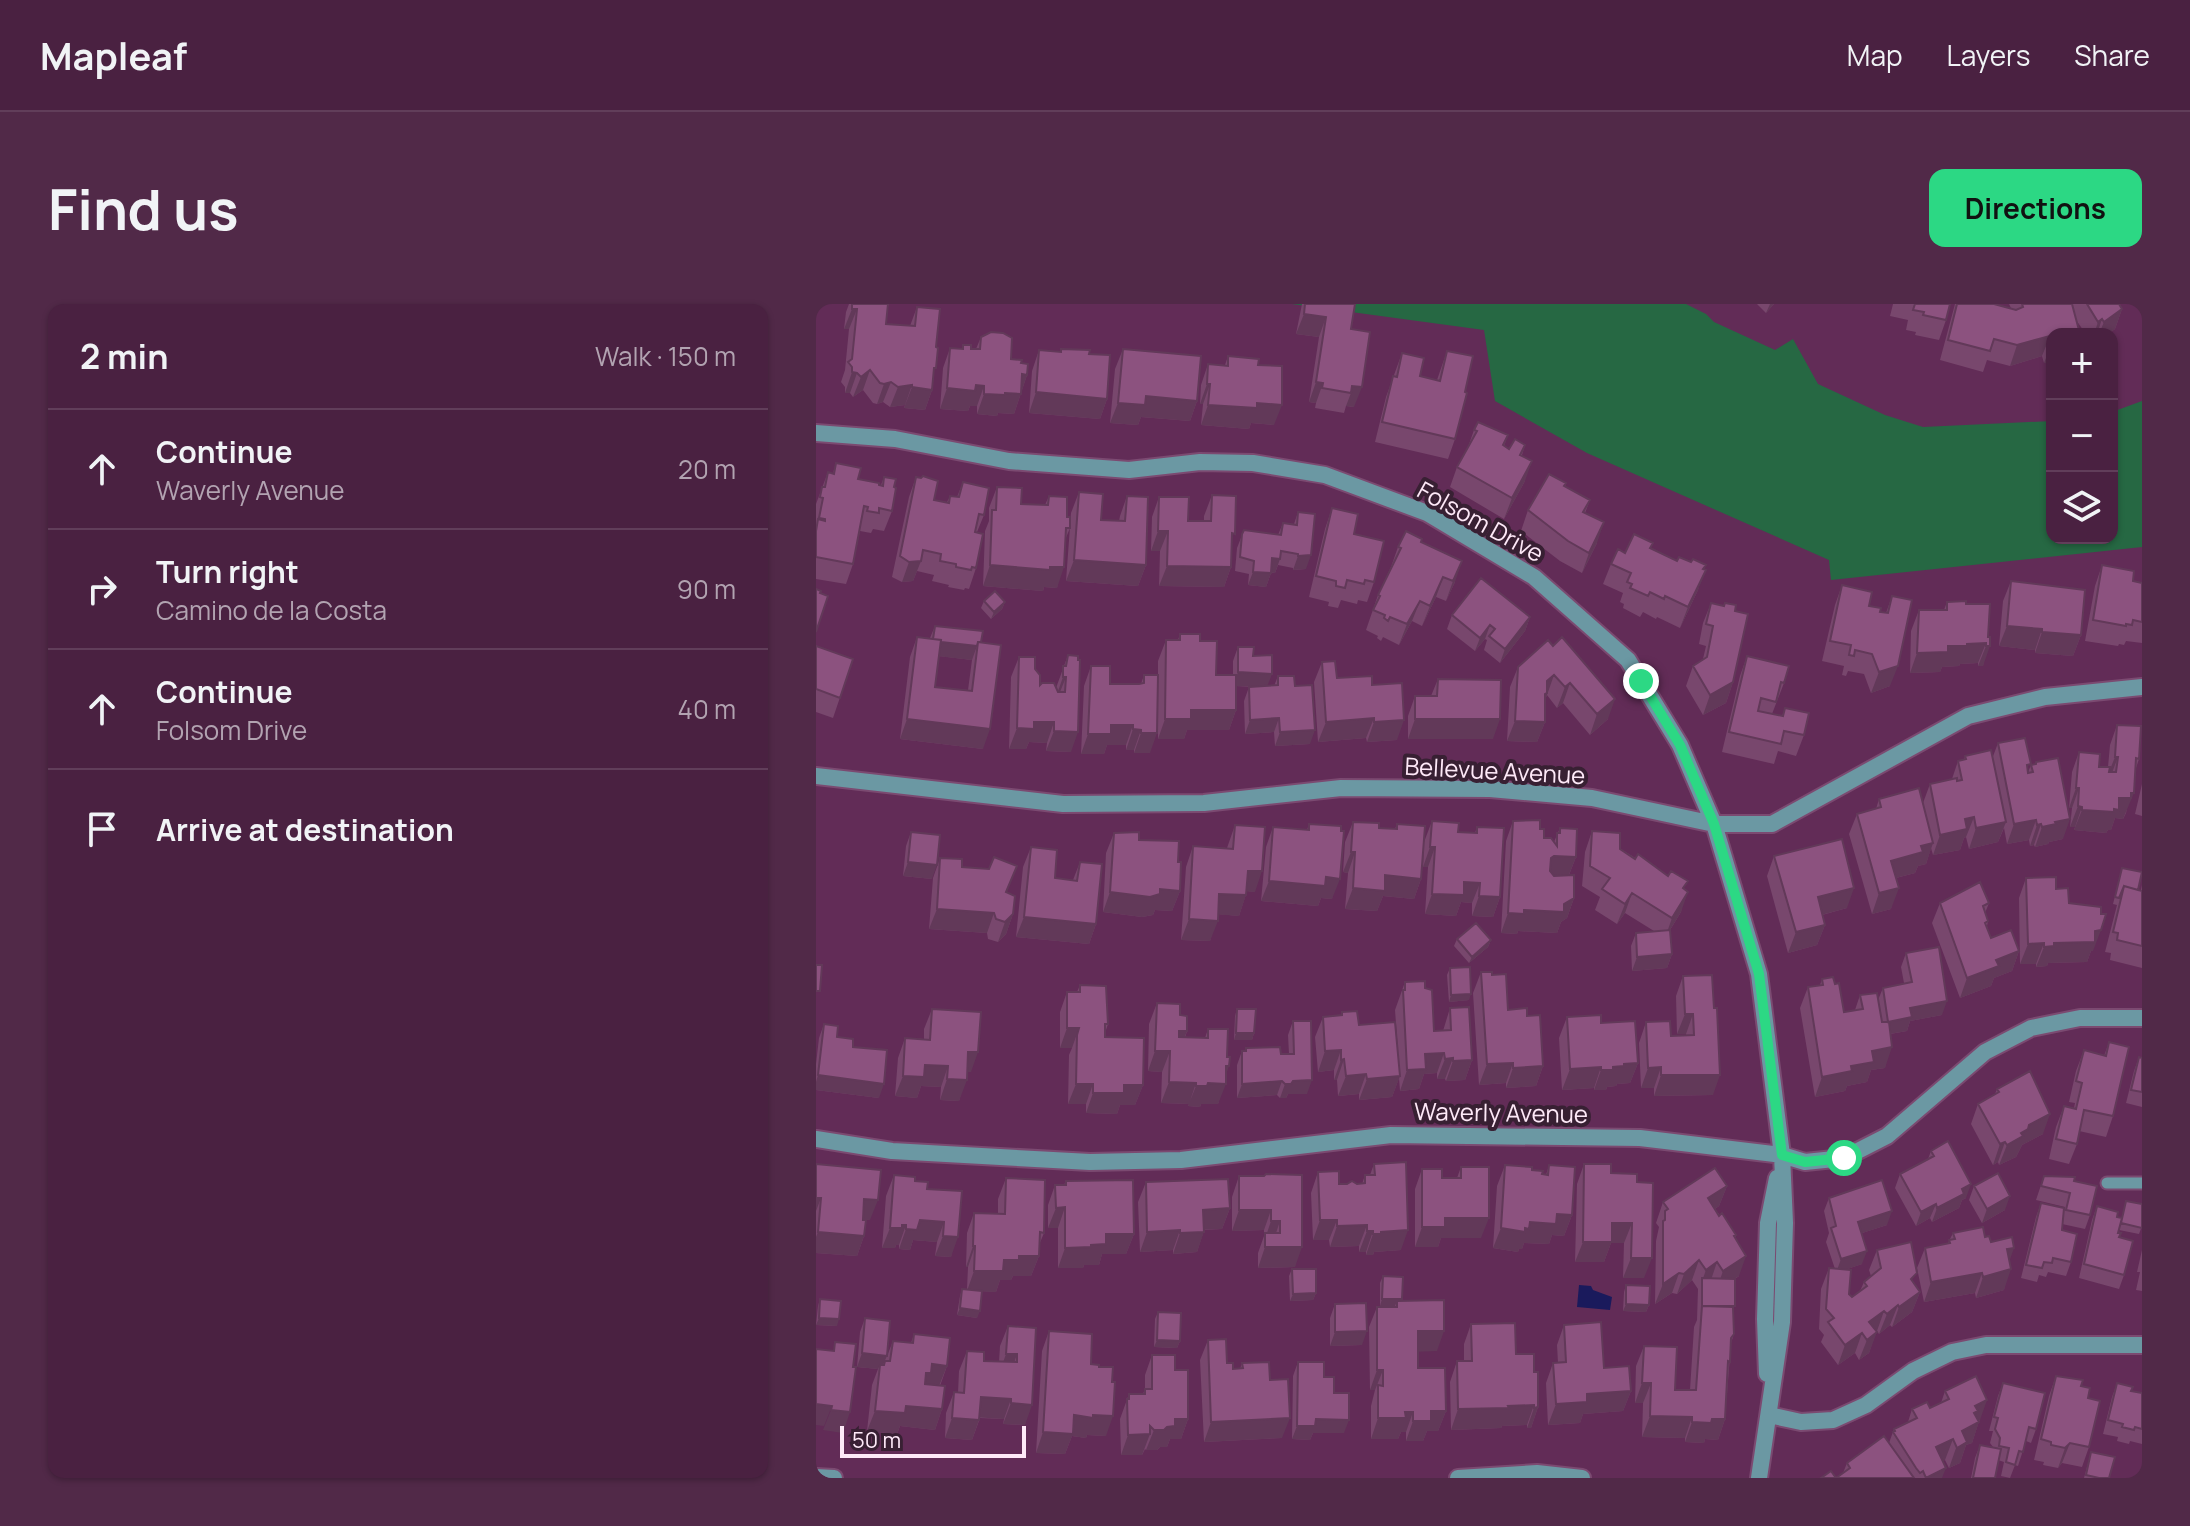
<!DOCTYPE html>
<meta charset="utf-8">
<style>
body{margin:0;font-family:Manrope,sans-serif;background:#512948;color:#f1f3f6}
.controls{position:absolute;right:24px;top:24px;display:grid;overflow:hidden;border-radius:16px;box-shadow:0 2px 6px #0004}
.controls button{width:72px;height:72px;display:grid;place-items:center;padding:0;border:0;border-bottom:2px solid #613e5a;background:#4a2141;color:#f1f3f6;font:40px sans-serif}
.scale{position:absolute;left:24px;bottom:20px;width:186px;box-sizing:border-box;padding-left:8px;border:4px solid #fee9f8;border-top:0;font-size:22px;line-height:28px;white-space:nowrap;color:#fee9f8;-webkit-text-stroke:6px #382033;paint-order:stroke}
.stop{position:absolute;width:24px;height:24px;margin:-18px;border:6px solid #2cd884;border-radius:50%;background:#fff}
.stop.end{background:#2cd884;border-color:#fff;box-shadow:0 2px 8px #0008}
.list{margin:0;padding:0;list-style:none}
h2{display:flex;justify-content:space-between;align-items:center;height:104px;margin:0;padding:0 32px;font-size:34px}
h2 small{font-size:26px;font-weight:400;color:#b2a3b1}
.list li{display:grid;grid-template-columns:52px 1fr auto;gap:24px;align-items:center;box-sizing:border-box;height:120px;padding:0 32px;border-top:2px solid #613e5a}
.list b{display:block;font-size:30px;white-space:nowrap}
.list p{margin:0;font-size:26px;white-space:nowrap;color:#b2a3b1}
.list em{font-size:26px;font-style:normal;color:#b2a3b1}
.icon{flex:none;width:44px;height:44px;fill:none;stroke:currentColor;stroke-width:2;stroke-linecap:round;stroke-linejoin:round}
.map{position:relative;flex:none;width:1326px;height:1174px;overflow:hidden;border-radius:16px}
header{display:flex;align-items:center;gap:48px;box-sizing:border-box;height:112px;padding:0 40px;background:#4a2141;border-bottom:2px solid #613e5a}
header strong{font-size:38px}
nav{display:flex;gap:44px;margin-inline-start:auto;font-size:28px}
.intro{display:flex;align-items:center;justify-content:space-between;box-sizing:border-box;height:192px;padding:0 48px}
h1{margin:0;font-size:56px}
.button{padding:20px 36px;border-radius:16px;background:#2cd884;color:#111;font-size:28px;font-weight:700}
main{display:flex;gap:48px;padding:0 48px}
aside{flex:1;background:#4a2141;border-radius:16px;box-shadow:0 2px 6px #0004}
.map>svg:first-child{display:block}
.green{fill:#266843}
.water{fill:#1a1a5c}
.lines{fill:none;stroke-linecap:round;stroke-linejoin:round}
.lane-casing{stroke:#7b4a71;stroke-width:15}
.street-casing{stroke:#7b4a71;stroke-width:20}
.lane{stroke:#6b98a3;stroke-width:11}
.street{stroke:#6b98a3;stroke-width:16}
.wall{fill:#78476d;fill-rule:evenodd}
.shaded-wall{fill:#623959}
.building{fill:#8c527f;stroke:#623959;stroke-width:2}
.route{stroke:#2cd884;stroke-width:10}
.labels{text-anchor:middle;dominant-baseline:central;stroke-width:8;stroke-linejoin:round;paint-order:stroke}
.street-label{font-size:24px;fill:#fee9f8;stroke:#382033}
</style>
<header>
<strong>Mapleaf</strong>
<nav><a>Map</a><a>Layers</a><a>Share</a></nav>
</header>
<div class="intro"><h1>Find us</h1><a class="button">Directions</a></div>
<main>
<aside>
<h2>2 min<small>Walk · 150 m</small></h2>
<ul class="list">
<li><svg class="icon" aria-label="ahead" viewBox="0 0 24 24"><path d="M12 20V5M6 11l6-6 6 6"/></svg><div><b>Continue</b><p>Waverly Avenue</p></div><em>20 m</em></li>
<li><svg class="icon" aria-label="right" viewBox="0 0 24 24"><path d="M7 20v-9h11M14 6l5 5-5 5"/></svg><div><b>Turn right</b><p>Camino de la Costa</p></div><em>90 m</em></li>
<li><svg class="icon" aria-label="ahead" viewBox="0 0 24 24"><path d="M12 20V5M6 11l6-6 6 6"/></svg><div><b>Continue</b><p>Folsom Drive</p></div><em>40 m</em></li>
<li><svg class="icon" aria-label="arrive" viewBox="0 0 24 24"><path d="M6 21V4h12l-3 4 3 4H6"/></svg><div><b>Arrive at destination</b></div></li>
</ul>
</aside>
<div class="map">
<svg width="1326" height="1174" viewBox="0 0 1326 1174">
<rect width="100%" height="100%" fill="#622c57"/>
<path class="green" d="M 476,0 L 870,0 L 890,10 L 898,18 L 959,46 L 977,35 L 1002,80 L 1069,111 L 1107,123 L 1236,117 L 1236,234 L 1296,234 L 1296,108 L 1326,97 L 1326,243 L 1015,276 L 1013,256 L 771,149 L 679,97 L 668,26 Z"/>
<path class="water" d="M 763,981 L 775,982 L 777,986 L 796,993 L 794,1006 L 761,1003 Z"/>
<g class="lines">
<defs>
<path id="lane" d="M 1291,879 L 1326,879"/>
<path id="street" d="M 0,129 L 79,135 L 193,157 L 313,166 L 384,158 L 437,159 L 509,171 L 611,209 L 718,273 L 812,356 L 864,441 L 898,520 L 943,670 L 966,851 L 969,919 L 966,1018 L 943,1174
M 0,472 L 247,500 L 388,499 L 525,484 L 674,485 L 776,494 L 898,520 L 956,520 L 1152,412 L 1229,393 L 1326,383
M 0,835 L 76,847 L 274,858 L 365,856 L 575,831 L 824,834 L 966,851 L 989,858 L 1028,854 L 1071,832 L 1169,748 L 1215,724 L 1264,714 L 1326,714
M 951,1070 L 949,1015 L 952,919 L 961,874
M 953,1111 L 985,1118 L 1017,1116 L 1050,1101 L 1097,1067 L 1136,1048 L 1170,1041 L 1326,1041
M 0,1173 L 18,1174
M 642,1174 L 721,1169 L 766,1174"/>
</defs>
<use href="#lane" class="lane-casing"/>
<use href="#street" class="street-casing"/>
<use href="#lane" class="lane"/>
<use href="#street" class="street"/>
</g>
<path class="wall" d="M 33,0 L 73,0 L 71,6 L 70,20 L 94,22 L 101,3 L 117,73 L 116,86 L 109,106 L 88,104 L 89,101 L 74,103 L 67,98 L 61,100 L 57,99 L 47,86 L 37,93 L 34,89 L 29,89 L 29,83 L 25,78 L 29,66 L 33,25 L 28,25 L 30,8 Z
M 486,0 L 539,0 L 535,25 L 538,103 L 530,102 L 528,109 L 499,104 L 500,99 L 493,98 L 503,33 L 480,30 Z
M 941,0 L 958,0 L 950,9 Z
M 1077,0 L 1134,0 L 1130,16 L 1123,36 L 1099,31 L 1100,28 L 1090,26 L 1092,16 L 1074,12 Z
M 1139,0 L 1178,0 L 1195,4 L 1193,0 L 1303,0 L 1306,5 L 1299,25 L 1292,30 L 1270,30 L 1260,16 L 1236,30 L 1236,59 L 1228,59 L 1226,52 L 1194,62 L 1171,56 L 1167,68 L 1124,56 Z
M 165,33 L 195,55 L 205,59 L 211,71 L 198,110 L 182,109 L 181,112 L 161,110 L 161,102 L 154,102 L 152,107 L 124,105 L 127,64 L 134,44 L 146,45 L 147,41 L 155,45 L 160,45 Z
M 245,45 L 273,50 L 291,95 L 284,115 L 213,109 L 216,67 L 223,46 L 244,48 Z
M 307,45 L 381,97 L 374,117 L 325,113 L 322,121 L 294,119 L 299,65 Z
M 631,47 L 639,135 L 632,155 L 559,138 L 570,93 L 586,49 L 604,72 L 621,76 Z
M 412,52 L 442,61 L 458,121 L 435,119 L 433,125 L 385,121 L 387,100 L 384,100 L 385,81 L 392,60 L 409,61 Z
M 658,126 L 692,131 L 688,142 L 693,145 L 709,141 L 706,151 L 709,177 L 688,215 L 634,183 L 641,163 L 652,143 Z
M 20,159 L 42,175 L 63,181 L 65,181 L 68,173 L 76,207 L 68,227 L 57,225 L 55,229 L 44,227 L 37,260 L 30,280 L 0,275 L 0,200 L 12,168 L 17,169 Z
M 100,173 L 118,196 L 131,198 L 134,192 L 141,193 L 147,178 L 168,211 L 161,228 L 160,264 L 153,285 L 149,284 L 148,286 L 132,283 L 133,281 L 116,277 L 118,271 L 101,267 L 97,277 L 86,278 L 76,273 L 93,193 Z
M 750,179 L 749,183 L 774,196 L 769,209 L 781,239 L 766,269 L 744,257 L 705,227 L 712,206 Z
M 181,183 L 205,200 L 229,201 L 233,192 L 251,213 L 254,224 L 249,236 L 241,284 L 228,283 L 227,287 L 167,282 L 169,227 L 173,217 L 173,204 Z
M 263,188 L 285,216 L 303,217 L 304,212 L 311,192 L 330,261 L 322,282 L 250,277 L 255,209 Z
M 396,191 L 416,237 L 415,263 L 408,283 L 343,282 L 344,247 L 335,247 L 336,213 L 343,193 L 372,217 L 388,217 L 388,212 Z
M 516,204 L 538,230 L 558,278 L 551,298 L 542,296 L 541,300 L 525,296 L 522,304 L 512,302 L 513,298 L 493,293 L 509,225 Z
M 482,208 L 490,265 L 477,266 L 477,264 L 462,261 L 459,269 L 455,269 L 450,283 L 432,281 L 433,270 L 419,267 L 421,244 L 428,226 L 462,231 L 467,219 L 478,220 Z
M 605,238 L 639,278 L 630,297 L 620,293 L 606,322 L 596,317 L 583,341 L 567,333 L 565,337 L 561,334 L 562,332 L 550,326 L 562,291 L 575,263 L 582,243 Z
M 837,239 L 834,244 L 861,257 L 888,265 L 882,286 L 864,324 L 841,313 L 840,315 L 827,308 L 824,313 L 807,304 L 808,300 L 804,298 L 807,289 L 787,280 L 795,260 L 809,249 Z
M 1286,261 L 1317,277 L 1326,279 L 1326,339 L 1310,337 L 1308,341 L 1303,340 L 1302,342 L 1269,337 L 1279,282 Z
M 1195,277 L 1265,331 L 1257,352 L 1219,349 L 1219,346 L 1183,342 L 1187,297 Z
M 1026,281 L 1053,302 L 1064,308 L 1070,309 L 1076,292 L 1074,382 L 1055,389 L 1048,370 L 1032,367 L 1030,372 L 1026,371 L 1028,362 L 1006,357 L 1019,301 Z
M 168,297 L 189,298 L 186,305 L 175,315 L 165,304 Z
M 1131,298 L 1150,300 L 1172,333 L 1167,362 L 1162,362 L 1162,359 L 1144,360 L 1143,362 L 1126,363 L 1124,368 L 1094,369 L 1095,327 L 1103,306 L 1128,306 Z
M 895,299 L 919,307 L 917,378 L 910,399 L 887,411 L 870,382 L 877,362 L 887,355 L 890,342 L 883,340 L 887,319 Z
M 636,311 L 714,313 L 709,327 L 684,359 L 668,346 L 671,336 L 669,335 L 659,347 L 631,325 Z
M 119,322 L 165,338 L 167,445 L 84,435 L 94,353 L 101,333 L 114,334 ZM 123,352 L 156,356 L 152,386 L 119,383 Z
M 364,330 L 384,337 L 400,371 L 417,371 L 417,357 L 422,343 L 437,352 L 451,382 L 458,382 L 462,372 L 479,382 L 494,440 L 459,442 L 458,428 L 429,430 L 428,397 L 433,383 L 436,383 L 420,382 L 420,406 L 413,426 L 371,426 L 368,435 L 342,435 L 342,357 L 350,336 L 362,336 Z
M 732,336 L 792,415 L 774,431 L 747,399 L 741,404 L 731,391 L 729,396 L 729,418 L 721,438 L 691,437 L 694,383 L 702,363 Z
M 0,342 L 37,355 L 17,414 L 0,408 Z
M 252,351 L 255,448 L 230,447 L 231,439 L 213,438 L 210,445 L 193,445 L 195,373 L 203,353 L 219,365 L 224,381 L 240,384 Z
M 931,352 L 968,379 L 956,410 L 966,412 L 969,404 L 988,431 L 980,452 L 962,447 L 958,460 L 906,448 L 924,372 Z
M 506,358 L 521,374 L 556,381 L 581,436 L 551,438 L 550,434 L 502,438 L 498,378 Z
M 275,362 L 294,380 L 325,380 L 328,371 L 334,449 L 318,449 L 318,446 L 310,446 L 310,441 L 291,441 L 288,450 L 265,450 L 268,382 Z
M 622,375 L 677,435 L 592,435 L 592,412 L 599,392 L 615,392 Z
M 1301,421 L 1323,455 L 1320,464 L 1310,509 L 1307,515 L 1299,514 L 1295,526 L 1292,526 L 1290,529 L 1258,526 L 1259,523 L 1254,523 L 1256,504 L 1253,504 L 1256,468 L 1263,448 L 1283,463 L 1292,463 L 1294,441 Z
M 1182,439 L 1212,468 L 1215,461 L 1219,460 L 1220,458 L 1247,535 L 1233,538 L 1232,540 L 1219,543 L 1218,541 L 1214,542 L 1213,536 L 1191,540 L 1188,524 L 1182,538 L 1153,545 L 1150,533 L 1148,534 L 1144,546 L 1117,551 L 1115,544 L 1110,560 L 1102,562 L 1099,569 L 1080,574 L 1075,605 L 1056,610 L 1033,530 L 1041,510 L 1060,505 L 1063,495 L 1107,499 L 1114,480 L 1136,475 L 1142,457 L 1148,456 L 1149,452 L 1176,455 Z
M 1326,480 L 1326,512 L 1319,510 Z
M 616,517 L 642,528 L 659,529 L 661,523 L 684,593 L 677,613 L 656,612 L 656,599 L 645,598 L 640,612 L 609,610 L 612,563 L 607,563 L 608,538 Z
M 697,517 L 724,525 L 728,534 L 738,538 L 744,524 L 760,553 L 753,571 L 758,594 L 751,614 L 745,618 L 741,629 L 702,627 L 701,630 L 685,629 L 690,537 Z
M 537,518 L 563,524 L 579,525 L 581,520 L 605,575 L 598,595 L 567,592 L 561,607 L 529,605 L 532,569 L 527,568 L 529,538 Z
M 493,520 L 525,527 L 516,595 L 505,594 L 502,602 L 445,597 L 450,543 L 457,523 L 491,526 Z
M 419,521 L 439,588 L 431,587 L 423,612 L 402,610 L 394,637 L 365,636 L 370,563 L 377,542 L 411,544 Z
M 776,527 L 869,585 L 865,608 L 854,626 L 856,650 L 851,664 L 816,667 L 815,642 L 820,629 L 838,627 L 809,609 L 801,620 L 779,606 L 784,593 L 766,582 L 769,548 Z
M 95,528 L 116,575 L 87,572 L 90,542 Z
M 298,529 L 323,536 L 362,558 L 364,587 L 356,607 L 339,606 L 337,611 L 326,613 L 287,608 L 290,549 Z
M 215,543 L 239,574 L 257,576 L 264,558 L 280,620 L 273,640 L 200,633 L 207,563 Z
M 958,552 L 1031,604 L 1006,611 L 1009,621 L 1001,641 L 972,649 L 951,572 Z
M 124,554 L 146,563 L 191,589 L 197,610 L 190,630 L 182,638 L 172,635 L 171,629 L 113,625 L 117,574 Z
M 1306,564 L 1322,586 L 1325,586 L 1326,581 L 1326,664 L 1294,656 L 1295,649 L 1289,648 L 1301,601 L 1297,600 Z
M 1210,574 L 1240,585 L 1253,599 L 1277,647 L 1275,647 L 1271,658 L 1232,659 L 1231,662 L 1220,663 L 1220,660 L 1204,660 L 1203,594 Z
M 1124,599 L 1173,599 L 1169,609 L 1172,617 L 1171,622 L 1175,634 L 1203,647 L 1196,667 L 1178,674 L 1175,682 L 1144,694 L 1116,619 Z
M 641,635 L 675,636 L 672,643 L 653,659 L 638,642 Z
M 1090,649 L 1126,711 L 1094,717 L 1091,727 L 1074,730 L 1069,764 L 1055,766 L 1051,778 L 1031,782 L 1029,787 L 999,793 L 984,704 L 992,683 L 1004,681 L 1006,675 L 1019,680 L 1028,708 L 1039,706 L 1044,691 L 1062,696 L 1067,684 L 1088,679 L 1085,663 Z
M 634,664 L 653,696 L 633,698 L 631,671 Z
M 665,668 L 676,671 L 692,706 L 711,712 L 727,762 L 720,782 L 690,784 L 690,779 L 663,781 L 657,689 Z
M 867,672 L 897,791 L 838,792 L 838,784 L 825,784 L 823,739 L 830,718 L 855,732 L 870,732 L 870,730 L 861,730 L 860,692 Z
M 589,678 L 609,684 L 618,727 L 627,727 L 634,704 L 656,756 L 649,776 L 630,777 L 629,775 L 621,775 L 621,769 L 608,770 L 603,785 L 584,787 L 583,774 L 576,793 L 543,796 L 543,790 L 522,792 L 521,776 L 518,776 L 518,766 L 502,768 L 499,733 L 507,713 L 525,711 L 526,708 L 582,747 L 579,706 Z
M 264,681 L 292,720 L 289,729 L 289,733 L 327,781 L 319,801 L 304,801 L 301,810 L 270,809 L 270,800 L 252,800 L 253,751 L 256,744 L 244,744 L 244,708 L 251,688 L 261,688 Z
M 341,699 L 364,711 L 371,727 L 369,734 L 389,734 L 392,725 L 410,772 L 402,800 L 385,800 L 384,803 L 372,802 L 373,800 L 345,799 L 346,768 L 332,767 L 333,720 Z
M 116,705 L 155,768 L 151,768 L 143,797 L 124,796 L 125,783 L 105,782 L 101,794 L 79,792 L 82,754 L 89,734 L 108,735 L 108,725 Z
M 421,705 L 438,729 L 436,736 L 418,736 L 419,712 Z
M 751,713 L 785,719 L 822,759 L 814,779 L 801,780 L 800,782 L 791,783 L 790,786 L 778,786 L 778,784 L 746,786 L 743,734 Z
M 477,717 L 491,790 L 472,790 L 470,794 L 464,794 L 461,791 L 421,794 L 421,761 L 426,747 L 429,747 L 430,744 L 465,750 L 473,750 L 472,731 Z
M 8,720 L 21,733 L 37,743 L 63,794 L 0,786 L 0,760 L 3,734 Z
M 1293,738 L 1297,812 L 1290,833 L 1263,827 L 1261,840 L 1253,860 L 1233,855 L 1240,823 L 1248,802 L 1258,804 L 1259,799 L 1253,798 L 1260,767 L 1268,746 L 1288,752 Z
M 1323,753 L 1326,754 L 1326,803 L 1310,799 L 1318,767 Z
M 1181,785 L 1227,830 L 1206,841 L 1200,853 L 1183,861 L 1182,858 L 1177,861 L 1155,820 L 1162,800 L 1179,790 Z
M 1115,847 L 1150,894 L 1146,896 L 1143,904 L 1116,918 L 1114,914 L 1100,922 L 1079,884 L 1084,870 L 1112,855 Z
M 0,860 L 54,916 L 47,915 L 48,932 L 41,952 L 0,949 Z
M 558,860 L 585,946 L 558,948 L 557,951 L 550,951 L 550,948 L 543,948 L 543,942 L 514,943 L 513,936 L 497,936 L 495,889 L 502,868 L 523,880 L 546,880 L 549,871 L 554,871 Z
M 768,860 L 821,878 L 828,974 L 807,974 L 808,939 L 795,939 L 788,958 L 759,958 L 761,880 Z
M 689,861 L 716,866 L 730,871 L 733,861 L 756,911 L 748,932 L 736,931 L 733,940 L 708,939 L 706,945 L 703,945 L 702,948 L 677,944 L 681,882 Z
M 645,863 L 665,934 L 625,934 L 622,943 L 599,943 L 599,885 L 606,865 L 626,874 L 641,874 Z
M 78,871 L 99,877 L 111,885 L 146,887 L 135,953 L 119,952 L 121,938 L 97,936 L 94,946 L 83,945 L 83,941 L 80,941 L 79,944 L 66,944 L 70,892 Z
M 486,871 L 479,963 L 442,964 L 442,949 L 448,932 L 448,926 L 416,927 L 416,893 L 423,872 Z
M 1228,872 L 1258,877 L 1274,911 L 1269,925 L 1246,920 L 1246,926 L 1255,958 L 1250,972 L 1232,968 L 1230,973 L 1223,971 L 1221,978 L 1205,974 L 1220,913 L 1225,899 L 1247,912 L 1249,903 L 1220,896 Z
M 190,874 L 228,929 L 223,941 L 223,952 L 215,972 L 197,972 L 195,976 L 184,976 L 180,988 L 165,987 L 161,1014 L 141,1011 L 144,992 L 146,985 L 151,985 L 152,963 L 150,963 L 151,929 L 158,909 L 182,910 L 182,895 Z
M 250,877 L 318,930 L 310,950 L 286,950 L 283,961 L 268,961 L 267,964 L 242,964 L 242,924 L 232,924 L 232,901 L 239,881 L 248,881 Z
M 330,878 L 414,904 L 406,925 L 388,926 L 381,948 L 357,950 L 357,946 L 324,948 L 322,898 Z
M 911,882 L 903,902 L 899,905 L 920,931 L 919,934 L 923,972 L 919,975 L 917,1006 L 918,1030 L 915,1039 L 909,1115 L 902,1136 L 889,1135 L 888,1139 L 869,1138 L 869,1134 L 826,1133 L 827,1099 L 819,1099 L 820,1062 L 828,1042 L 859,1086 L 874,1086 L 878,1023 L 881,1016 L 882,985 L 876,976 L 861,990 L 856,989 L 839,1000 L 840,937 L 843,923 L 840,919 L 847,898 Z
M 1158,882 L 1189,906 L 1166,919 L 1153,896 Z
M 1013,894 L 1071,921 L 1046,929 L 1046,960 L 1031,965 L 1033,990 L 1036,993 L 1044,987 L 1048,978 L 1055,972 L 1053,966 L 1061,946 L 1098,980 L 1104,988 L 1096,1008 L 1076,1023 L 1074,1021 L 1063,1030 L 1061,1027 L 1060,1028 L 1053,1049 L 1043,1056 L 1039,1049 L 1022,1061 L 1005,1038 L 1008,1031 L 1003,1025 L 1005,985 L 1013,964 L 1019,965 L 1010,938 L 1013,929 L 1008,907 Z
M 1310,897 L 1326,922 L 1323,930 L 1303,926 L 1308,971 L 1303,985 L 1263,974 L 1276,916 L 1281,902 L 1301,913 L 1306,914 Z
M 1137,929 L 1169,933 L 1193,957 L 1188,986 L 1160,994 L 1159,989 L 1108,998 L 1101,964 L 1109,944 L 1132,939 Z
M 1326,946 L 1326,987 L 1320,986 L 1324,968 L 1321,968 Z
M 476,965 L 500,989 L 497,996 L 474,997 L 473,972 Z
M 567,972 L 586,997 L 621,1047 L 602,1047 L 602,1064 L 630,1107 L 622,1127 L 611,1127 L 607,1137 L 590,1137 L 590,1128 L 585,1128 L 582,1135 L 555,1135 L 555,1102 L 559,1086 L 554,1086 L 553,1023 L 561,1003 L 579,1003 L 579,1002 L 564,1002 L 564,979 Z
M 810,981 L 833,1001 L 830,1008 L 807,1007 L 808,988 Z
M 4,995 L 21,1022 L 0,1021 L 2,1002 Z
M 519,1000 L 546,1041 L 514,1042 L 514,1014 Z
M 342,1008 L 364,1037 L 361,1044 L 338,1043 L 339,1015 Z
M 49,1014 L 71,1052 L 69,1057 L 77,1037 L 95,1039 L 98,1030 L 131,1062 L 124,1082 L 126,1105 L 119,1126 L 84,1122 L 81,1130 L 51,1127 L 56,1081 L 62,1065 L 41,1063 L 44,1028 Z
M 655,1020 L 700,1050 L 718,1068 L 722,1103 L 715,1124 L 711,1124 L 711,1121 L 686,1122 L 685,1124 L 635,1126 L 634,1078 L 641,1057 L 648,1057 L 648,1040 Z
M 748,1021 L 788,1064 L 815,1087 L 807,1107 L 767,1110 L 764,1119 L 732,1121 L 730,1079 L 737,1059 L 742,1059 L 741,1041 Z
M 192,1022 L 220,1024 L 209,1121 L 187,1120 L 188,1115 L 164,1114 L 156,1136 L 129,1134 L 130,1109 L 138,1088 L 142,1089 L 143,1067 L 151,1047 L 168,1057 L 183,1058 L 184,1042 Z
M 233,1027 L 275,1060 L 290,1132 L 271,1131 L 270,1134 L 256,1132 L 249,1150 L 220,1149 L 226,1047 Z
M 392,1036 L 417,1065 L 424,1065 L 426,1059 L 454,1076 L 466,1134 L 388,1138 L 384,1056 Z
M 336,1051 L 359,1066 L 372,1115 L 365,1135 L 354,1135 L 351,1143 L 344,1143 L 341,1146 L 330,1146 L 329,1145 L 326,1151 L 305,1151 L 304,1115 L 313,1090 L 327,1090 L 329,1085 L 329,1071 Z
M 482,1058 L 508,1073 L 518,1089 L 528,1129 L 497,1129 L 494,1136 L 476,1135 L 477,1072 Z
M 1240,1072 L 1265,1082 L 1272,1094 L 1273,1143 L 1266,1163 L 1246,1159 L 1242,1164 L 1227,1161 L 1228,1158 L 1218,1156 L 1233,1092 Z
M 1187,1079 L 1220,1125 L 1215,1139 L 1210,1137 L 1202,1162 L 1199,1161 L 1194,1174 L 1185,1172 L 1188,1158 L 1182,1156 L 1179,1174 L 1155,1174 L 1159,1154 L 1164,1141 L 1177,1143 L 1174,1139 L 1177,1127 L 1173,1127 L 1182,1092 Z
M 1301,1079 L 1315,1087 L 1326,1089 L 1326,1140 L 1314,1137 L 1313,1140 L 1301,1137 L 1302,1133 L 1287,1130 L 1296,1093 Z
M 1129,1087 L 1164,1116 L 1163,1117 L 1156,1139 L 1150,1141 L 1144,1159 L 1133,1164 L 1129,1156 L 1126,1157 L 1126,1174 L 1020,1174 L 1027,1169 L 1031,1159 L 1073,1139 L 1078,1125 L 1092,1118 L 1096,1105 L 1114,1104 L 1125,1099 Z
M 1275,1148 L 1293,1174 L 1268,1174 Z"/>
<path class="shaded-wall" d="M 954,0 L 958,0 L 950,9 Z
M 36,5 L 41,5 L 33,25 L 28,25 Z
M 1306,5 L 1299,25 L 1292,30 L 1283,30 L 1288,18 Z
M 488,10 L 510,13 L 503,33 L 480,30 Z
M 1286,15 L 1281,30 L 1278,30 L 1282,18 Z
M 1234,32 L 1226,52 L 1194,62 L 1201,41 Z
M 1236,39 L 1236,59 L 1228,59 Z
M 54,66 L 47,86 L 37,93 L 45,73 Z
M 36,68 L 41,69 L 34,89 L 29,89 Z
M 206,70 L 211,71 L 198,110 L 182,109 L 181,112 L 161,110 L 168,90 L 189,89 Z
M 75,78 L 67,98 L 61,100 L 68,80 Z
M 500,78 L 507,79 L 500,99 L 493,98 Z
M 391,80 L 394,80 L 387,100 L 384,100 Z
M 96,81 L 89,101 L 74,103 L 82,83 Z
M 160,81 L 168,82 L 161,102 L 154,102 L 152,107 L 124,105 L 131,84 Z
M 536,82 L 546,83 L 538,103 L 530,102 L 535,89 Z
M 96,83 L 116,86 L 109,106 L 88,104 Z
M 220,88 L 291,95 L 284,115 L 213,109 Z
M 330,92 L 381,97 L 374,117 L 325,113 L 322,121 L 294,119 L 302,99 Z
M 441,99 L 466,101 L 458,121 L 435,119 L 433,125 L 385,121 L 392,101 Z
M 716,157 L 709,177 L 688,215 L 696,194 Z
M 788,218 L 781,239 L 766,269 L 773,249 Z
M 342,227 L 352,227 L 344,247 L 335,247 Z
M 495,251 L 490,265 L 477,266 L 482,252 Z
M 456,254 L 464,255 L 459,269 L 451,268 Z
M 258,256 L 330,261 L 322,282 L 250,277 Z
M 105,257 L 97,277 L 86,278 L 93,258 Z
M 646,257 L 639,278 L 630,297 L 637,277 Z
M 174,261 L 248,263 L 241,284 L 228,283 L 227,287 L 167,282 Z
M 351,262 L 415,263 L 408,283 L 343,282 Z
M 890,266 L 882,286 L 864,324 L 872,303 Z
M 437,268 L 455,269 L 450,283 L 432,281 Z
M 627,273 L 620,293 L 606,322 L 614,302 Z
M 604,297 L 596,317 L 583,341 L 591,320 Z
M 189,298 L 186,305 L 175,315 L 178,308 Z
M 714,313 L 709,327 L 684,359 L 689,345 Z
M 674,321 L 669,335 L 659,347 L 664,334 Z
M 1191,322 L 1226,325 L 1219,346 L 1183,342 Z
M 1226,328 L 1265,331 L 1257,352 L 1219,349 Z
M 117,337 L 161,342 L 156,356 L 112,351 Z
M 1170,339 L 1162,359 L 1144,360 L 1143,362 L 1126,363 L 1124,368 L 1094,369 L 1101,349 L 1151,340 Z
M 1170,342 L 1174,342 L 1167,362 L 1162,362 Z
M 1082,362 L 1074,382 L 1055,389 L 1063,368 Z
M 422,368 L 456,370 L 451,383 L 417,382 Z
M 738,371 L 731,391 L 724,410 L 731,377 Z
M 247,373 L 250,373 L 242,393 L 240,393 Z
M 917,378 L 910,399 L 887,411 L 894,391 Z
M 754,379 L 747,399 L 741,404 L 749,383 Z
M 799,395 L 792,415 L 774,431 L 781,410 Z
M 375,406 L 420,406 L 413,426 L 371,426 L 368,435 L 342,435 L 349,415 Z
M 463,414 L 458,428 L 429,430 L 434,416 Z
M 558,414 L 550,434 L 502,438 L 510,418 Z
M 91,415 L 174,425 L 167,445 L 84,435 Z
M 599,415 L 684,415 L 677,435 L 592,435 Z
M 588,416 L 581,436 L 551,438 L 558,418 Z
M 699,417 L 729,418 L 721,438 L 691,437 Z
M 218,418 L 238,418 L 231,439 L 213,438 L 210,445 L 193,445 L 201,424 Z
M 295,421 L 317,421 L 310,441 L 291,441 L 288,450 L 265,450 L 272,430 Z
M 317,425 L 325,426 L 318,446 L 310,446 Z
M 499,426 L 494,440 L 459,442 L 464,428 Z
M 238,427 L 262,428 L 255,448 L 230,447 Z
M 325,429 L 341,429 L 334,449 L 318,449 Z
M 1299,453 L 1302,453 L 1294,474 L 1291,473 Z
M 1260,484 L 1263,484 L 1256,504 L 1253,504 Z
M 1315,489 L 1318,489 L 1307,515 L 1299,514 L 1295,526 L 1292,526 L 1290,529 L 1258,526 L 1266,506 Z
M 1262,502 L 1266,503 L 1259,523 L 1254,523 Z
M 1158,513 L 1150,533 L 1148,534 L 1144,546 L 1117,551 L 1124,531 L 1149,515 Z
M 1254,515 L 1247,535 L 1233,538 L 1232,540 L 1219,543 L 1226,523 L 1239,518 Z
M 1220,516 L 1213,536 L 1191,540 L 1198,520 Z
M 1190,518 L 1182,538 L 1153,545 L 1160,524 Z
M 1225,520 L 1218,541 L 1214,542 L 1221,521 Z
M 1117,539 L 1110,560 L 1102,562 L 1099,569 L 1068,577 L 1075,557 L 1105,542 Z
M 614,543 L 619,543 L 612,563 L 607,563 Z
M 535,548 L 539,548 L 532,569 L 527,568 Z
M 738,552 L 760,553 L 752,573 L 731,572 L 735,554 Z
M 92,558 L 121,561 L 116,575 L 87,572 Z
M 432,567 L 446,567 L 439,588 L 424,587 Z
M 569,571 L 605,575 L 598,595 L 567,592 L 561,607 L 529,605 L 537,584 Z
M 510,573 L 524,575 L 516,595 L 505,594 L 502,602 L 445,597 L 453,577 Z
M 648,578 L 664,579 L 656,599 L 645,598 L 640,612 L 609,610 L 616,590 Z
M 1038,584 L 1031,604 L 994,614 L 1002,593 Z
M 1083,584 L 1075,605 L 1056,610 L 1063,589 Z
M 344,585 L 364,587 L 356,607 L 339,606 L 337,611 L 326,613 L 287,608 L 294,588 Z
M 872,588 L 865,608 L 849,634 L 856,614 Z
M 816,589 L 809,609 L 801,620 L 809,600 Z
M 403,590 L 430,591 L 423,612 L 396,610 Z
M 663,592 L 684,593 L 677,613 L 656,612 Z
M 758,594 L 751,614 L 745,618 L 741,629 L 702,627 L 701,630 L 685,629 L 692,609 L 748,600 Z
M 121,605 L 178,609 L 171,629 L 113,625 Z
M 197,610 L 190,630 L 182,638 L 189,618 Z
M 208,613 L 280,620 L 273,640 L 200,633 Z
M 373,615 L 402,617 L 394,637 L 365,636 Z
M 1009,621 L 1001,641 L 972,649 L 980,628 Z
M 1285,626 L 1277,647 L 1275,647 L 1271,658 L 1232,659 L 1231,662 L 1220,663 L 1228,643 L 1279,627 Z
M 675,636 L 672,643 L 653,659 L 656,653 Z
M 1228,639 L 1220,660 L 1204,660 L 1212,640 Z
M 1203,647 L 1196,667 L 1178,674 L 1175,682 L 1144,694 L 1151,674 L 1180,656 Z
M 856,650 L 851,664 L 816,667 L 821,653 Z
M 655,690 L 653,696 L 633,698 L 635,691 Z
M 1131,697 L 1126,711 L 1094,717 L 1091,727 L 1067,731 L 1072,718 L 1094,704 Z
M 869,710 L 877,710 L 870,730 L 861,730 Z
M 251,724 L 263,724 L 256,744 L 244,744 Z
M 363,727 L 371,727 L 363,748 Z
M 420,729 L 438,729 L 436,736 L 418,736 Z
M 1076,743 L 1069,764 L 1055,766 L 1051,778 L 1031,782 L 1029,787 L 999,793 L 1006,773 L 1035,762 L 1056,747 Z
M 525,746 L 518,766 L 502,768 L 509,747 Z
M 339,747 L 354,747 L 346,768 L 332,767 Z
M 152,748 L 162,748 L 155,768 L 145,768 Z
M 628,749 L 621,769 L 608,770 L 603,785 L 584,787 L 591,766 L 609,750 Z
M 637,754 L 629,775 L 621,775 L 629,755 Z
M 528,755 L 521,776 L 518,776 L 525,756 Z
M 656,756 L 649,776 L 630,777 L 637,757 Z
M 697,759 L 690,779 L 663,781 L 671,760 Z
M 822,759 L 814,779 L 801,780 L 800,782 L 791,783 L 790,786 L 778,786 L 785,766 L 808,760 Z
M 109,761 L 132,762 L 125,783 L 105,782 L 101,794 L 79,792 L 87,772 Z
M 410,762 L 413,762 L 407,780 L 410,780 L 402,800 L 385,800 L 384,803 L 372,802 L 380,782 L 392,779 Z
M 727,762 L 720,782 L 690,784 L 697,764 Z
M 785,763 L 778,784 L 746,786 L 754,765 Z
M 845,763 L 838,784 L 825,784 L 832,764 Z
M 550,770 L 543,790 L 522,792 L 530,772 Z
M 2,771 L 68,780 L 63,794 L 0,786 L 0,778 Z
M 845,771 L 904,771 L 897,791 L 838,792 Z
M 584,772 L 576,793 L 543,796 L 551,775 Z
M 131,775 L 151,776 L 143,797 L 124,796 Z
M 496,776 L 491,790 L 472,790 L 470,794 L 464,794 L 469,780 L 477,777 Z
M 466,777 L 461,791 L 421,794 L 426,780 Z
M 353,778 L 380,779 L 373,800 L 345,799 Z
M 260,780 L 277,780 L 270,800 L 252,800 Z
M 308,781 L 327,781 L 319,801 L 304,801 L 301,810 L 270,809 L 277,789 Z
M 1234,810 L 1227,830 L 1206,841 L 1200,853 L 1183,861 L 1191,841 L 1213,821 Z
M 1189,838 L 1182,858 L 1177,861 L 1184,840 Z
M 1155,880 L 1150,894 L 1146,896 L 1143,904 L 1116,918 L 1121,904 L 1146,885 Z
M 911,882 L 903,902 L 884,915 L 892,894 Z
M 1194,892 L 1189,906 L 1166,919 L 1171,905 Z
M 0,894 L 5,894 L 0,907 Z
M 48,895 L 62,896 L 54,916 L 41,915 Z
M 1120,900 L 1114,914 L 1100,922 L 1105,908 Z
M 249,903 L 242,924 L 232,924 L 240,904 Z
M 414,904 L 406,925 L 380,926 L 387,906 Z
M 423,906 L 455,906 L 448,926 L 416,927 Z
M 1076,907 L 1071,921 L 1037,932 L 1042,918 Z
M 741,910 L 756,911 L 748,932 L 736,931 L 733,940 L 708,939 L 706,945 L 703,945 L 702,948 L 677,944 L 685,924 L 709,924 L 714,918 Z
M 629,914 L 673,914 L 665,934 L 625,934 L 622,943 L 599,943 L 606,923 Z
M 104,916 L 128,918 L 121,938 L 97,936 L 94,946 L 83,945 L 90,925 Z
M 504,916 L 521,916 L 513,936 L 497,936 Z
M 455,917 L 464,917 L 457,938 L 449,935 Z
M 796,919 L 816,919 L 808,939 L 795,939 L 788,958 L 759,958 L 767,938 Z
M 86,921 L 90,921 L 83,941 L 80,941 L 79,944 L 66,944 L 74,924 Z
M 551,921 L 543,942 L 514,943 L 521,922 Z
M 364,926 L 357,946 L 324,948 L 331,928 Z
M 592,926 L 585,946 L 558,948 L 557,951 L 550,951 L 557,930 L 565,928 Z
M 551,927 L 557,927 L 550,948 L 543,948 Z
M 2,928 L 48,932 L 41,952 L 0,949 L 0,933 Z
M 388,928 L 381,948 L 357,950 L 364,929 Z
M 290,930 L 318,930 L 310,950 L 286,950 L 283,961 L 268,961 L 267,964 L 242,964 L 249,944 L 275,941 Z
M 127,932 L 142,933 L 135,953 L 119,952 Z
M 157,942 L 159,942 L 152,963 L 150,963 Z
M 449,943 L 486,943 L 479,963 L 442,964 Z
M 1198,944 L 1191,964 L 1191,945 Z
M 1051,947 L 1046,960 L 1020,969 L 1025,955 Z
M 203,952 L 223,952 L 215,972 L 197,972 L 195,976 L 184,976 L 180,988 L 151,987 L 158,967 Z
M 930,952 L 923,972 L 900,987 L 907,967 Z
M 815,954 L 836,954 L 828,974 L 807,974 Z
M 883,956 L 876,976 L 861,990 L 868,970 Z
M 901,958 L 894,979 L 886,977 L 890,966 Z
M 1195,965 L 1188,986 L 1160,994 L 1167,973 Z
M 863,969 L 856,989 L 839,1000 L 847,980 Z
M 1166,969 L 1159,989 L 1108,998 L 1115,978 Z
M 1104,988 L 1096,1008 L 1076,1023 L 1083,1003 Z
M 500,989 L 497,996 L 474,997 L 477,990 Z
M 566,995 L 586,995 L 584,1002 L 581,997 L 579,1002 L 564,1002 Z
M 810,1000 L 833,1001 L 830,1008 L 807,1007 Z
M 1082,1001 L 1074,1021 L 1063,1030 L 1071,1010 Z
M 144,1004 L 164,1007 L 161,1014 L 141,1011 Z
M 1068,1007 L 1061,1027 L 1050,1035 L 1053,1018 Z
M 3,1014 L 23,1015 L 21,1022 L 0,1021 Z
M 551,1027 L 546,1041 L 514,1042 L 519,1028 Z
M 602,1027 L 628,1027 L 621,1047 L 594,1048 Z
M 1061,1028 L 1053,1049 L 1043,1056 L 1051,1036 Z
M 1046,1029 L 1039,1049 L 1022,1061 L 1029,1041 Z
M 341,1036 L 364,1037 L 361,1044 L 338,1043 Z
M 46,1049 L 71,1052 L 65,1065 L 64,1061 L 62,1065 L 41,1063 Z
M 190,1050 L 201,1050 L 194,1071 L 183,1070 Z
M 116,1060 L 131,1062 L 123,1082 L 108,1089 L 110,1069 Z
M 561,1066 L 567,1066 L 559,1086 L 554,1086 Z
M 826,1079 L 835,1079 L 827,1099 L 819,1099 Z
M 815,1087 L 807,1107 L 767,1110 L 764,1119 L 732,1121 L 740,1100 L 771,1090 Z
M 165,1093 L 195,1095 L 188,1115 L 157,1113 Z
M 1171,1096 L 1164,1116 L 1157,1119 L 1163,1118 L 1156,1139 L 1150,1141 L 1144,1159 L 1133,1164 L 1146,1127 L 1159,1102 Z
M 195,1099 L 216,1101 L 209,1121 L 187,1120 Z
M 0,1100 L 16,1102 L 8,1122 L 0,1121 Z
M 718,1101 L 711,1121 L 686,1122 L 685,1124 L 635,1126 L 642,1105 Z
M 90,1102 L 126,1105 L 119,1126 L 84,1122 L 81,1130 L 51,1127 L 59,1107 Z
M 722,1103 L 715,1124 L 711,1124 L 718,1104 Z
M 15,1106 L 34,1108 L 27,1129 L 7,1126 Z
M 615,1107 L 630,1107 L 622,1127 L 611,1127 L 607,1137 L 590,1137 L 597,1117 Z
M 589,1108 L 597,1108 L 590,1128 L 585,1128 L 582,1135 L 555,1135 L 562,1114 Z
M 258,1111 L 297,1112 L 290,1132 L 271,1131 L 270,1134 L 256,1132 L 249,1150 L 220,1149 L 227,1128 Z
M 834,1112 L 876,1113 L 869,1134 L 826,1133 Z
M 136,1114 L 163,1116 L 156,1136 L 129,1134 Z
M 474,1114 L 466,1134 L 388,1138 L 395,1118 Z
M 359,1115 L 372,1115 L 365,1135 L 354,1135 L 351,1143 L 344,1143 L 341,1146 L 330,1146 L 338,1126 Z
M 500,1115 L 533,1116 L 528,1129 L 497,1129 L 494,1136 L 476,1135 L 481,1122 Z
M 896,1115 L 909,1115 L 902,1136 L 889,1135 L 888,1139 L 869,1138 L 876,1118 Z
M 334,1130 L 326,1151 L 305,1151 L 312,1131 Z
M 1137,1135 L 1129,1156 L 1112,1164 L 1120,1143 Z
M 1254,1139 L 1246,1159 L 1242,1164 L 1249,1144 Z
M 1130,1164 L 1126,1174 L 1110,1174 Z"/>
<path class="building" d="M 36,0 L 72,0 L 70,20 L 99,22 L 101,3 L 124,5 L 120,43 L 122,44 L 120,64 L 118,64 L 116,86 L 96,83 L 96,81 L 82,83 L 75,78 L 68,80 L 64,79 L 54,66 L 45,73 L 41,69 L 36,68 L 36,63 L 32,58 L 36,55 L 41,5 L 36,5 Z
M 489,0 L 539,0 L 535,25 L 554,28 L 546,83 L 536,82 L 535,89 L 506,84 L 507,79 L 500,78 L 510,13 L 488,10 Z
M 1099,0 L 1134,0 L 1130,16 L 1107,11 L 1108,8 L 1097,6 Z
M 1141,0 L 1178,0 L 1200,6 L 1207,3 L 1206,0 L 1256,0 L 1264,30 L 1236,30 L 1236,39 L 1234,32 L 1201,41 L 1178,35 L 1174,47 L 1132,36 Z
M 1271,0 L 1303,0 L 1306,5 L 1288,18 L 1286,15 L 1282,18 Z
M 175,28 L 187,29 L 196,34 L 195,55 L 206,56 L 205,59 L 212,60 L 211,71 L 206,70 L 205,90 L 189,89 L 189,91 L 168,90 L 168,82 L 160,81 L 159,87 L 131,84 L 134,44 L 147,45 L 147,41 L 155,41 L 155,45 L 164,45 L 165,33 Z
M 245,45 L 274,46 L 273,50 L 294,51 L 291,95 L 220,88 L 223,46 L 245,48 Z
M 307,45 L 385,52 L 381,97 L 330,92 L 329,101 L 302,99 Z
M 631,47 L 657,52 L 649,88 L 651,89 L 639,135 L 566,118 L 577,72 L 581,73 L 586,49 L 608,54 L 604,72 L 624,77 Z
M 412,52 L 443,55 L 442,61 L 466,62 L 466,101 L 441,99 L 441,104 L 392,101 L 394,80 L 391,80 L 392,60 L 412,62 Z
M 662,118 L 692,131 L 687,141 L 693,145 L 699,135 L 709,141 L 704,151 L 716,157 L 696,194 L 641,163 L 661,127 L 658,126 Z
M 20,159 L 45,164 L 42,175 L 63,179 L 63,181 L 67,182 L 68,173 L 80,175 L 78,183 L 80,184 L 76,207 L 63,204 L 63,209 L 51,207 L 52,203 L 48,202 L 37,260 L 0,253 L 0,227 L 2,215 L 9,217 L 9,215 L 3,214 L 7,194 L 4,193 L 6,183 L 9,183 L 12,168 L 18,170 Z
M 733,170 L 750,179 L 748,182 L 774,196 L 767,208 L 788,218 L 773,249 L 752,237 L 712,206 Z
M 107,172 L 122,177 L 118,196 L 133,199 L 134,192 L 143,193 L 147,178 L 173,184 L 168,211 L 163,210 L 159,228 L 167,230 L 160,264 L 156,263 L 155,266 L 140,263 L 140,260 L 124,257 L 125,250 L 107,246 L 105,257 L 93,258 L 84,252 L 100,173 L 105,174 Z
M 181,183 L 206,184 L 205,200 L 232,201 L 233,192 L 251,193 L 251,213 L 254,213 L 254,224 L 250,224 L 248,263 L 234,263 L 234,266 L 174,261 L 176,206 L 180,206 Z
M 263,188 L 287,190 L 285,216 L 309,217 L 311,192 L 332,193 L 330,261 L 258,256 Z
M 396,191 L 420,192 L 419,230 L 416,229 L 415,263 L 351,262 L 352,227 L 342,227 L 343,193 L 373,193 L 372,217 L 395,217 Z
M 516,204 L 542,210 L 538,230 L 568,237 L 558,278 L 549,276 L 548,280 L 531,276 L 529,284 L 520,282 L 520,277 L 500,272 Z
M 482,208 L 499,210 L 495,251 L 482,252 L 482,250 L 465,247 L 464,255 L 456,254 L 455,269 L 437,268 L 438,257 L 424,253 L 426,230 L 428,226 L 465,231 L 467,219 L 481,221 Z
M 590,227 L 606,235 L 605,238 L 646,257 L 637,277 L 627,273 L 614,302 L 604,297 L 591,320 L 574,313 L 572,317 L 568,314 L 569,311 L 557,306 L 564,292 L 562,291 L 585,244 L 582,243 Z
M 818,230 L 837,239 L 834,244 L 861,257 L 863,253 L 875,258 L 877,255 L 890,261 L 887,265 L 890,266 L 872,303 L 849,292 L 848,295 L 834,288 L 832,292 L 814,284 L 816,280 L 811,278 L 815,269 L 795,260 L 802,245 L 809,249 Z
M 1286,261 L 1318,267 L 1317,277 L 1326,279 L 1326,318 L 1317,316 L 1316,321 L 1310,320 L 1310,322 L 1277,316 Z
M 665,274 L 714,313 L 689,345 L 673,332 L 679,325 L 674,321 L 664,334 L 636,311 Z
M 1195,277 L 1269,286 L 1265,331 L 1226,328 L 1226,325 L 1191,322 Z
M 1026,281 L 1056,288 L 1053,302 L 1065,304 L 1064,308 L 1072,309 L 1076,292 L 1096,296 L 1082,362 L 1063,368 L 1056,350 L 1039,346 L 1038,352 L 1033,351 L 1035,341 L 1014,337 Z
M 0,285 L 5,287 L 4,289 L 12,292 L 0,328 Z
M 179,287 L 189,298 L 178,308 L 168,297 Z
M 1150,297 L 1150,300 L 1174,300 L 1172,333 L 1174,333 L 1174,342 L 1170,342 L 1170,339 L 1151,340 L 1151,342 L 1132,342 L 1132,348 L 1101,349 L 1103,306 L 1131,306 L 1131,298 Z
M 895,299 L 908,302 L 909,299 L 920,301 L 919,307 L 932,310 L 917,378 L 894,391 L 877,362 L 891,353 L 897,322 L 890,320 Z
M 119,322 L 167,327 L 165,338 L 162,338 L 161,342 L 125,338 L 125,336 L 117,335 Z
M 364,330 L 384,330 L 384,337 L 401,337 L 400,371 L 420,371 L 420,406 L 375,406 L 375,415 L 349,415 L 350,336 L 364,336 Z
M 101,333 L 125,336 L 119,383 L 156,387 L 162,338 L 185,341 L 174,425 L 91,415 Z
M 746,333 L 799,395 L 781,410 L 754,379 L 749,383 L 738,371 L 731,377 L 731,389 L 729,390 L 729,418 L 699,417 L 702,363 L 732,336 L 737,342 Z
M 0,342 L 37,355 L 24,394 L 0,385 Z
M 422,343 L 438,343 L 437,352 L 456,351 L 456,370 L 422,368 Z
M 252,351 L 262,352 L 262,356 L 264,356 L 262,428 L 238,427 L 238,418 L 218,418 L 218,425 L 201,424 L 203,353 L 219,353 L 219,365 L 224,371 L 224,381 L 226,379 L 238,379 L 242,388 L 249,388 L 250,373 L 247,373 L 247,362 L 250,362 Z
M 931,352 L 973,362 L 968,379 L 965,378 L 960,398 L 945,394 L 942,407 L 967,412 L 969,404 L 993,409 L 988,431 L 968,427 L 965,440 L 913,428 Z
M 519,357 L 521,374 L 556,372 L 556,381 L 586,379 L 588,416 L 558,418 L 558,414 L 510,418 L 506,358 Z
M 275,362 L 294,362 L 294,380 L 323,380 L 328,379 L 328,371 L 342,371 L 341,429 L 325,429 L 325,426 L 317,425 L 317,421 L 295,421 L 295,430 L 272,430 Z
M 462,372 L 478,372 L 479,382 L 496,381 L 499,426 L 464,428 L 463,414 L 434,416 L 433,383 L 462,381 Z
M 622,375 L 685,376 L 684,415 L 599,415 L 599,392 L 621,392 Z
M 1301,421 L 1325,422 L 1323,455 L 1320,454 L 1318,489 L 1315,489 L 1315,494 L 1303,494 L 1303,506 L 1298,505 L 1298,508 L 1266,506 L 1266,503 L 1262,502 L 1263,484 L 1260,484 L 1263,448 L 1284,450 L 1283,463 L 1294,463 L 1293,468 L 1300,468 L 1302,453 L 1299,453 Z
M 1209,434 L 1215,460 L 1211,461 L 1212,469 L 1217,468 L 1215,461 L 1220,460 L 1220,458 L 1242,454 L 1254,515 L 1239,518 L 1240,520 L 1226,523 L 1225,520 L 1221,521 L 1220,516 L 1198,520 L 1182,439 Z
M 1175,446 L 1190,518 L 1160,524 L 1158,513 L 1149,515 L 1151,525 L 1124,531 L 1114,480 L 1141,474 L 1141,477 L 1146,476 L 1142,457 L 1150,455 L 1149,452 Z
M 1103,484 L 1117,539 L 1105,542 L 1107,548 L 1075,557 L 1083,584 L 1063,589 L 1041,510 L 1065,503 L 1063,495 Z
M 724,516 L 724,525 L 728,525 L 728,534 L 735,534 L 741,542 L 741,529 L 744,529 L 744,524 L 761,525 L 760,553 L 738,552 L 735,554 L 734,567 L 738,572 L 758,571 L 758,594 L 748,600 L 748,608 L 708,606 L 708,610 L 692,609 L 697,517 Z
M 616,517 L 643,519 L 642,528 L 661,529 L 661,523 L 688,524 L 684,593 L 663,592 L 664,579 L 648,578 L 648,591 L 616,590 L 619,543 L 614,543 Z
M 537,518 L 563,519 L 563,524 L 581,525 L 581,520 L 609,522 L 605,575 L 569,571 L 569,587 L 537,584 L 539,548 L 535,548 Z
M 493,520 L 525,522 L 525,527 L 528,527 L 524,575 L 510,573 L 509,582 L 453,577 L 457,523 L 493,526 Z
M 419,521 L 449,523 L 446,567 L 432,567 L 430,591 L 403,590 L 402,617 L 373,615 L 377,542 L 417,545 Z
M 776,527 L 804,529 L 804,545 L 819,555 L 822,550 L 852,572 L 855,567 L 872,577 L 867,584 L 872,588 L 856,614 L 816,589 L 809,600 L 786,585 L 794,574 L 774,562 Z
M 95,528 L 124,531 L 121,561 L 92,558 Z
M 323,528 L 323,536 L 363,537 L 362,558 L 365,558 L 364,587 L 344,585 L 344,590 L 334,593 L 294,588 L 298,529 Z
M 1026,535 L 1038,584 L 1002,593 L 1009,621 L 980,628 L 958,552 Z
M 215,543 L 241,546 L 239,574 L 261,577 L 264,558 L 286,560 L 280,620 L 208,613 Z
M 178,553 L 201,562 L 190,588 L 199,592 L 197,610 L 189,618 L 180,615 L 178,609 L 121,605 L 124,554 L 146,555 L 146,563 L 173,565 Z
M 1306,564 L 1326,568 L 1322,586 L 1308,582 L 1303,594 L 1299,593 Z
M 1240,573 L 1240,585 L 1252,584 L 1253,599 L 1285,603 L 1285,610 L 1290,610 L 1285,626 L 1279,627 L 1279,638 L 1238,639 L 1238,642 L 1228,643 L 1228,639 L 1212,640 L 1210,574 Z
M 1164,578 L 1173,599 L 1167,602 L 1172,617 L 1169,619 L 1175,634 L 1195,626 L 1203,647 L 1180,656 L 1183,662 L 1151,674 L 1124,599 Z
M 1308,582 L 1326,587 L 1326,642 L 1301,636 L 1302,629 L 1297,628 Z
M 660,619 L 675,636 L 656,653 L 641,635 Z
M 854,626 L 856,650 L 821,653 L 820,629 Z
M 1123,643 L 1131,697 L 1094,704 L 1096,713 L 1072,718 L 1067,684 L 1096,678 L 1090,649 Z
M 0,661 L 6,661 L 4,687 L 0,687 Z
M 654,663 L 655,690 L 635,691 L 634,664 Z
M 665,668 L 676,668 L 676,671 L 690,670 L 692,706 L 711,704 L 711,712 L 724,711 L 727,762 L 697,764 L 697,759 L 671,760 Z
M 896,671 L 898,704 L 901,704 L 904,771 L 845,771 L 845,763 L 832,764 L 830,718 L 854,717 L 855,732 L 878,731 L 877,710 L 869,710 L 867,672 Z
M 1017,673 L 1019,680 L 1023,679 L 1028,708 L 1047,705 L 1044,691 L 1061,689 L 1066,718 L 1073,718 L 1076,743 L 1056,747 L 1058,758 L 1035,762 L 1036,767 L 1006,773 L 992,683 L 1007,681 L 1006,675 Z
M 609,677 L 609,684 L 616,686 L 618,727 L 635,726 L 634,704 L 653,703 L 656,756 L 637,757 L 637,754 L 629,755 L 628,749 L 609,750 L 610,765 L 591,766 L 587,686 L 589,686 L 589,678 Z
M 264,681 L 290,682 L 292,720 L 289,720 L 289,733 L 328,734 L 327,781 L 308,781 L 308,789 L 277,789 L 277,780 L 260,780 L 261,731 L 263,724 L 251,724 L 251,688 L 264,688 Z
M 341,699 L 364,700 L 364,711 L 371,712 L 371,727 L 363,727 L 363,733 L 392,734 L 392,725 L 412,725 L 411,753 L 414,753 L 413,762 L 410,762 L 410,780 L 392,779 L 391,782 L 380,782 L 380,779 L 353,778 L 354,747 L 339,747 Z
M 116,705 L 165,708 L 162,748 L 152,748 L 151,776 L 131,775 L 132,762 L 109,761 L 108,773 L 87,772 L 89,734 L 114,736 Z
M 421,705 L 440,705 L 438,729 L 420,729 Z
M 541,707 L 543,721 L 579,718 L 584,772 L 551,775 L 550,770 L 530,772 L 528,755 L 525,756 L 525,746 L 509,747 L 507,713 L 526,711 L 526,708 Z
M 785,711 L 785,719 L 819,717 L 822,759 L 808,760 L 808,762 L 797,763 L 797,766 L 785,766 L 785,763 L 754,765 L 751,713 Z
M 477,717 L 495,717 L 496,776 L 477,777 L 475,780 L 469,780 L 466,777 L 426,780 L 426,747 L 430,747 L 430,744 L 464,743 L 465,750 L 478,750 Z
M 8,720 L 22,722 L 21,733 L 37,735 L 37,743 L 71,746 L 68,780 L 2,771 Z
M 1293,738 L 1313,743 L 1297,812 L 1268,806 L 1261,840 L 1240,835 L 1248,802 L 1260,805 L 1266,779 L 1260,777 L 1268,746 L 1290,752 Z
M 1323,753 L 1326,754 L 1326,788 L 1315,786 Z
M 1214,767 L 1234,810 L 1213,821 L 1212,825 L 1205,829 L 1207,832 L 1191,841 L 1189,838 L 1184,840 L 1162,800 L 1183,788 L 1181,785 Z
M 1132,837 L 1155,880 L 1146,885 L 1148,890 L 1121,904 L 1120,900 L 1105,908 L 1084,870 L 1118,852 L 1115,847 Z
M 590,858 L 592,926 L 565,928 L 565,930 L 557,930 L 557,927 L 551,927 L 551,921 L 521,922 L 521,916 L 504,916 L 502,868 L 523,867 L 523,880 L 531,880 L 536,877 L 541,880 L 549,879 L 549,871 L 559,871 L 558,860 Z
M 0,860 L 65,866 L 62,896 L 48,895 L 47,916 L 50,916 L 48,932 L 2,928 L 5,894 L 0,894 Z
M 768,860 L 795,860 L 795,869 L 821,870 L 821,878 L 837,879 L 836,954 L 815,954 L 816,919 L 796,919 L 796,938 L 767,938 Z
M 689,861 L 716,863 L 716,866 L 727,867 L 726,870 L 732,871 L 733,861 L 759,863 L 756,911 L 741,910 L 740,920 L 714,918 L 713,925 L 709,924 L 709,928 L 685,924 Z
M 645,863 L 673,863 L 673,914 L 629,914 L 629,923 L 606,923 L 606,865 L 626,865 L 626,874 L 645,874 Z
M 899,864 L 911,882 L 892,894 L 903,912 L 906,909 L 920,931 L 918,932 L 930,952 L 907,967 L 901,958 L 890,966 L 883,956 L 868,970 L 863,969 L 847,980 L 847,917 L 849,916 L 849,907 L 852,905 L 847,898 Z
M 1182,869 L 1194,892 L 1171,905 L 1158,882 Z
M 450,870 L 486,871 L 486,943 L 449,943 L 449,929 L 464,929 L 464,917 L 455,917 L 455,906 L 423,906 L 423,872 L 448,872 Z
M 78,871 L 99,873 L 99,877 L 112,878 L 111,885 L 146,887 L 142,933 L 127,932 L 128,918 L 104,916 L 101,926 L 90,925 L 90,921 L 86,921 L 86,924 L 74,924 Z
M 1228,872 L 1259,873 L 1258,877 L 1281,882 L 1274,911 L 1250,906 L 1254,889 L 1225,882 Z
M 190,874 L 229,876 L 228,929 L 224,928 L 223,952 L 203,952 L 203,956 L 188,956 L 187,967 L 158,967 L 159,942 L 157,942 L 158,909 L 189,910 Z
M 412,875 L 414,904 L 387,906 L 388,928 L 364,929 L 364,926 L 331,928 L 330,878 Z
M 317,876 L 318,930 L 290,930 L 290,940 L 275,941 L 275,943 L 249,944 L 249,903 L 240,904 L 239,881 L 250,881 L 250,877 Z
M 1066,876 L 1076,907 L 1042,918 L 1051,947 L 1025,955 L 1015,924 L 1020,922 L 1013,894 Z
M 1310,897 L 1326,900 L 1326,924 L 1305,919 Z
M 1225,899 L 1248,904 L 1246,926 L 1261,930 L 1255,958 L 1237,954 L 1236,959 L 1228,958 L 1226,964 L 1210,961 Z
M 1281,902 L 1302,908 L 1301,913 L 1306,914 L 1302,929 L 1305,929 L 1303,933 L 1317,937 L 1308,971 L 1268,960 Z
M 1167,923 L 1169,933 L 1173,932 L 1175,938 L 1196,933 L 1198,944 L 1191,945 L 1195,965 L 1167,973 L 1166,969 L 1115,978 L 1109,944 L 1134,939 L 1133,936 L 1139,935 L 1137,929 Z
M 1095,938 L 1101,969 L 1095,975 L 1104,988 L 1083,1003 L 1082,1001 L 1071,1010 L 1068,1007 L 1053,1018 L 1061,1028 L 1051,1036 L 1046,1029 L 1029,1041 L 1012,1018 L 1018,1014 L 1010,1005 L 1013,964 L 1035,966 L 1033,990 L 1036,993 L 1051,982 L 1048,978 L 1065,964 L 1061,946 Z
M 476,965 L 500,965 L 500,989 L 477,990 Z
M 567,972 L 587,973 L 586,995 L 566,995 Z
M 886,974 L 919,975 L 919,1002 L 886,1002 Z
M 810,981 L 834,982 L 833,1001 L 810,1000 Z
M 146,985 L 166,987 L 164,1007 L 144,1004 Z
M 4,995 L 25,997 L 23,1015 L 3,1014 Z
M 628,996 L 628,1027 L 602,1027 L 602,1064 L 629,1064 L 630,1107 L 615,1107 L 615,1117 L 597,1117 L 597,1108 L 589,1108 L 590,1114 L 562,1114 L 562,1081 L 567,1082 L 567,1066 L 561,1066 L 561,1003 L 581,1003 L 581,997 Z
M 550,999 L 551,1027 L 519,1028 L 519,1000 Z
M 886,1002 L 917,1003 L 918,1030 L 915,1034 L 914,1058 L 912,1057 L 909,1115 L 896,1115 L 895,1119 L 876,1118 L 876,1113 L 834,1112 L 835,1079 L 826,1079 L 828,1042 L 861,1043 L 859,1086 L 880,1086 Z
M 342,1008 L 365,1009 L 364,1037 L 341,1036 Z
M 49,1014 L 74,1017 L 71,1052 L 46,1049 Z
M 785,1018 L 788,1064 L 813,1062 L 815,1087 L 771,1090 L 771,1098 L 740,1100 L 737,1059 L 750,1058 L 748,1021 Z
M 699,1019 L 700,1050 L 718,1050 L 718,1068 L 722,1068 L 722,1103 L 718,1104 L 718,1101 L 692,1102 L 693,1104 L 642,1105 L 641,1057 L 656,1057 L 655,1020 Z
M 192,1022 L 220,1024 L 216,1101 L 195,1099 L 195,1095 L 165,1093 L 163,1116 L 136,1114 L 138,1088 L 148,1089 L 151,1047 L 168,1048 L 168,1057 L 201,1058 L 201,1050 L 190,1050 Z
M 233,1027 L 276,1030 L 275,1060 L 283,1061 L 283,1063 L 297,1063 L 296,1078 L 299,1078 L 297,1112 L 277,1111 L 277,1114 L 258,1111 L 257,1130 L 227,1128 Z
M 98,1030 L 134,1034 L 131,1062 L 116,1060 L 115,1069 L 110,1069 L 109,1080 L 129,1082 L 126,1105 L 90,1102 L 89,1109 L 59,1107 L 64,1061 L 68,1061 L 69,1057 L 74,1057 L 77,1037 L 97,1039 Z
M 410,1035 L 411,1059 L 417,1059 L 417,1065 L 427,1064 L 426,1059 L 453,1058 L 454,1076 L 472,1075 L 474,1114 L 395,1118 L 392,1036 Z
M 19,1038 L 40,1040 L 37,1063 L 40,1063 L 34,1108 L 15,1106 L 16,1102 L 0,1100 L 0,1045 L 18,1047 Z
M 336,1051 L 359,1051 L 359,1066 L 372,1066 L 372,1115 L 359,1115 L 359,1122 L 351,1123 L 348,1126 L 338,1126 L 334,1122 L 334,1130 L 312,1131 L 311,1095 L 313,1095 L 313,1090 L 329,1090 L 329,1085 L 336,1085 Z
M 482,1058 L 508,1058 L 508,1073 L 518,1073 L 518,1089 L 533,1089 L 533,1116 L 500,1115 L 499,1122 L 481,1122 Z
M 1160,1072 L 1171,1096 L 1159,1102 L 1162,1107 L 1158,1109 L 1163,1118 L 1146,1127 L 1151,1138 L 1141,1144 L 1137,1135 L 1120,1143 L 1130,1164 L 1110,1174 L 1107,1167 L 1104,1169 L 1100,1164 L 1077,1128 L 1079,1127 L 1078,1125 L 1101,1114 L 1096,1105 L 1111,1098 L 1114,1104 L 1133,1095 L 1129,1087 Z
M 1240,1072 L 1267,1076 L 1265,1082 L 1274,1084 L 1272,1094 L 1284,1097 L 1273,1143 L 1254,1139 L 1249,1144 L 1235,1141 L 1235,1138 L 1225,1135 Z
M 1187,1079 L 1229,1089 L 1220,1125 L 1213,1123 L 1207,1148 L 1203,1147 L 1199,1161 L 1190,1158 L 1193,1144 L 1183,1142 L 1184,1134 L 1179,1125 L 1182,1114 L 1178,1113 Z
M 1301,1079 L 1317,1083 L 1315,1087 L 1326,1089 L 1326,1125 L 1319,1123 L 1318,1126 L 1306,1123 L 1307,1120 L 1292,1116 Z
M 1068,1132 L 1098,1174 L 1020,1174 L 1034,1164 L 1031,1159 Z
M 1164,1141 L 1185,1145 L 1179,1174 L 1157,1174 Z
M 1275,1148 L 1299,1153 L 1293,1174 L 1283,1174 L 1270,1171 Z
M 1015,1167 L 1020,1174 L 1005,1174 Z"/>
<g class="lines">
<path class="route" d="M 825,377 L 864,441 L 898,520 L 943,670 L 966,851 L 989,858 L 1028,854"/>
</g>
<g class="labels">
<g class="street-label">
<text transform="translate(665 217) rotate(29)">Folsom Drive</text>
<text transform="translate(679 466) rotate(3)">Bellevue Avenue</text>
<text transform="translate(685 808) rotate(1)">Waverly Avenue</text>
</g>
</g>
</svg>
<div class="controls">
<button>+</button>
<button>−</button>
<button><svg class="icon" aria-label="layers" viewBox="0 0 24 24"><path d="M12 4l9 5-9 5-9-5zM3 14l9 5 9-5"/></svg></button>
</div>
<div class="scale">50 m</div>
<div class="stop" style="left:1028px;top:854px"></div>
<div class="stop end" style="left:825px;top:377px"></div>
</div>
</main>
